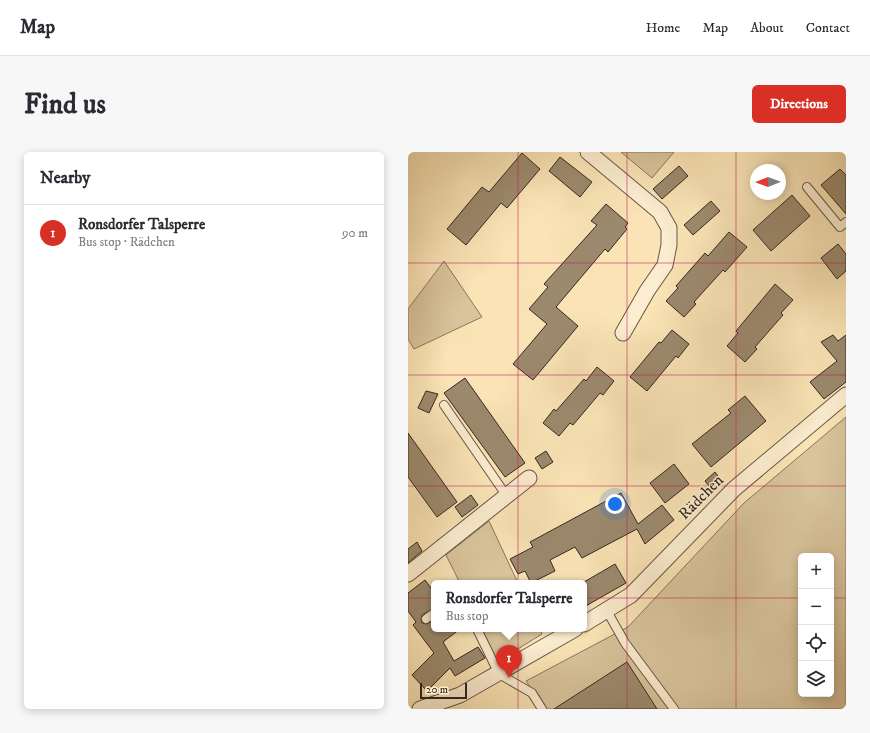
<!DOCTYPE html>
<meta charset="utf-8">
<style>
body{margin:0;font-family:"IM FELL DW Pica",serif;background:#f7f7f7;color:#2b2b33}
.controls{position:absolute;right:12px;bottom:12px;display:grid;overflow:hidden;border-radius:6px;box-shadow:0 2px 10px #0003}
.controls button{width:36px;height:36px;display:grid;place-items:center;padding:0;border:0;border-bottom:1px solid #e1e1e2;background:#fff;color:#2b2b33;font:20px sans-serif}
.compass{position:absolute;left:342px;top:12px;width:36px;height:36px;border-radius:50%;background:#fff;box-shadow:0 2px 10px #0003;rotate:269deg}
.scale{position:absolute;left:12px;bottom:10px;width:47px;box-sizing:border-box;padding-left:4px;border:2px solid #36281f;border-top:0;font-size:11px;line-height:14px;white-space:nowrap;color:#36281f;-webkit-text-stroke:3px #fcedd0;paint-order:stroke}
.you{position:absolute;left:207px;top:352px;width:14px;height:14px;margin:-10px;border:3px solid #fff;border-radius:50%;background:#1a73e8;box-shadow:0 0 0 6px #1a73e833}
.badge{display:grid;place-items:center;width:26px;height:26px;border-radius:50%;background:#d93025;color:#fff;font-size:13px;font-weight:700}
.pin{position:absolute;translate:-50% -33px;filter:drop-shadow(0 1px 2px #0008)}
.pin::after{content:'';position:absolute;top:21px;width:14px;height:12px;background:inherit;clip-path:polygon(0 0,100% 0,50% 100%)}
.popup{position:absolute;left:23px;top:428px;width:156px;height:52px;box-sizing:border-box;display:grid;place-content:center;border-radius:6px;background:#fff;filter:drop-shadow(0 1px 3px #0005);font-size:13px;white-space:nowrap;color:#7c7c81}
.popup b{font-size:15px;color:#2b2b33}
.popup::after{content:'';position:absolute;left:50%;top:100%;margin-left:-8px;border:8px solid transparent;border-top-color:#fff}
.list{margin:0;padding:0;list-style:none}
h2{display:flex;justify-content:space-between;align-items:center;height:52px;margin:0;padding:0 16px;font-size:17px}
h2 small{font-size:13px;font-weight:400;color:#7c7c81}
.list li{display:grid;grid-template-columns:26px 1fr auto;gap:12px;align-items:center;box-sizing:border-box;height:56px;padding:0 16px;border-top:1px solid #e1e1e2}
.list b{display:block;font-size:15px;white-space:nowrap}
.list p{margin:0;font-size:13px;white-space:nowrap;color:#7c7c81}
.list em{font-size:13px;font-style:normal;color:#7c7c81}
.icon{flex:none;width:22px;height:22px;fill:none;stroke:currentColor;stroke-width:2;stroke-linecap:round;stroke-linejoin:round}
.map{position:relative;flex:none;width:438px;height:557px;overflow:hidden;border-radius:6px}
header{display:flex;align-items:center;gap:24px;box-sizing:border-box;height:56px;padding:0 20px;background:#fff;border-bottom:1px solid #e1e1e2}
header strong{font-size:19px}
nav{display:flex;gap:22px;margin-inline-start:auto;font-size:14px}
.intro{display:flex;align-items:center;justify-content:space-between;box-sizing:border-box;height:96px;padding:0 24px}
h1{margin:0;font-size:28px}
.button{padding:10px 18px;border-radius:6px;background:#d93025;color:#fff;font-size:14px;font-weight:700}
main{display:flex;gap:24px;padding:0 24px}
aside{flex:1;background:#fff;border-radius:6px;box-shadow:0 2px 10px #0003}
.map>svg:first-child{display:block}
.green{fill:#d9c49c;stroke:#88765e;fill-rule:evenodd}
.building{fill:#9c8a6e;stroke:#36281f}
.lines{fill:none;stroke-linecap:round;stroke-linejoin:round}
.service-casing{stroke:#675745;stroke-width:10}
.minor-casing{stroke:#675745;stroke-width:17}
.service{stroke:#fcedd0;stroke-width:8}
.minor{stroke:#fcedd0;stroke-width:15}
.grid{fill:none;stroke:#c2185b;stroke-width:1;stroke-opacity:0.55}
.labels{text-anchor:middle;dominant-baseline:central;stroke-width:3;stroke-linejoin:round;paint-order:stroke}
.street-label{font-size:16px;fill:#36281f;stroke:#fcedd0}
</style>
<header>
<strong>Map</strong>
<nav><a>Home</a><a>Map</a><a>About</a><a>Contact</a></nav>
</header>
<div class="intro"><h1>Find us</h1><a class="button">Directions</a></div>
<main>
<aside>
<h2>Nearby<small></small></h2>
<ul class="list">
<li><span class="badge">1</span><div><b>Ronsdorfer Talsperre</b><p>Bus stop · Rädchen</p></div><em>90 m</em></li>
</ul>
</aside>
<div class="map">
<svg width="438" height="557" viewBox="0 0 438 557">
<rect width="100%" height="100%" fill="#fae4b6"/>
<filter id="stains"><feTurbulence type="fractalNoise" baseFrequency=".005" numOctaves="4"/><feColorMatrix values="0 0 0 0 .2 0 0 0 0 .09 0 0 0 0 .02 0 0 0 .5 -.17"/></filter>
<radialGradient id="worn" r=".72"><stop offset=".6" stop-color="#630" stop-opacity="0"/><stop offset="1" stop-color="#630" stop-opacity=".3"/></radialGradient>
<path class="green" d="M 213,0 L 266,0 L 244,26 Z
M 36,109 L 74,165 L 6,197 L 0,187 L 0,157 Z
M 438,265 L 438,557 L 136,557 L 118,529 L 220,475 L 336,351 ZM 393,404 L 423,404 L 423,542 L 393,542 Z
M 81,369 L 110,431 L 52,431 L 38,403 Z
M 74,477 L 132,477 L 134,482 L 89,510 Z"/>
<path class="building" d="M 114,1 L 132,17 L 99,56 L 93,51 L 58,93 L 39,77 L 74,35 L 81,40 Z
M 152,5 L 184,30 L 172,45 L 141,19 Z
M 271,14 L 280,24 L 254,47 L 245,37 Z
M 432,17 L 438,23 L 438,62 L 413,33 Z
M 384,43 L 402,64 L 363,99 L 345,78 Z
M 303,49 L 312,59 L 285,83 L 276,73 Z
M 198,52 L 220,71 L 217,75 L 219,77 L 200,100 L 197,97 L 148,155 L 170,174 L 125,228 L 105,212 L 139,172 L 121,157 L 140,135 L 136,132 L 189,73 L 183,69 Z
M 321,80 L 339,95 L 317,120 L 315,118 L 286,150 L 288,152 L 276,165 L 258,149 L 270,136 L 268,134 L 297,101 L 300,104 Z
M 430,92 L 438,102 L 438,119 L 429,127 L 413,106 Z
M 367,132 L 385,148 L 373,161 L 375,163 L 347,195 L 349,197 L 337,210 L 319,194 L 330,181 L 328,179 Z
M 264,178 L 281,192 L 270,206 L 268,204 L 239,239 L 222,225 L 251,190 L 253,191 Z
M 425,183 L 430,189 L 438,183 L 438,230 L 416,247 L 402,230 L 429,209 L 413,190 Z
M 189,215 L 206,229 L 195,243 L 192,241 L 165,273 L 162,271 L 151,284 L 135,271 L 146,257 L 148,259 L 176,227 L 178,229 Z
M 57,226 L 117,311 L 97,325 L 36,241 Z
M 18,239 L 30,242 L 21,261 L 10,256 Z
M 337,244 L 358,269 L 303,315 L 284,292 L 323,261 L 320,258 Z
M 0,281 L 49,350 L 29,365 L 0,325 Z
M 138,299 L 145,310 L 134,317 L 127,306 Z
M 266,312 L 281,332 L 257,351 L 242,331 Z
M 307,320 L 315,331 L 305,339 L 297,329 Z
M 213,341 L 230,372 L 254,353 L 266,368 L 237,392 L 229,377 L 174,406 L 167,395 L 142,408 L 147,419 L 123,431 L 117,419 L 110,422 L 102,407 L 125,395 L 122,390 Z
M 63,343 L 70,353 L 54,365 L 47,355 Z
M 9,390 L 14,399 L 0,411 L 0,397 Z
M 207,412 L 218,431 L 176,455 L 176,430 Z
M 17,428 L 26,440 L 26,456 L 14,463 L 13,467 L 14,471 L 19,472 L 26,468 L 26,477 L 52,477 L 35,490 L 46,509 L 70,495 L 77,506 L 47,524 L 42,516 L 19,539 L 4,523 L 26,501 L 5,473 L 8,470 L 0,459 L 0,441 Z
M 219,510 L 249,557 L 146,557 Z"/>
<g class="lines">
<defs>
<path id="service" d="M 399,35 L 432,75 L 438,70
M 36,253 L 98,343
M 199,459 L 217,491 L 266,557
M 18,467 L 26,461
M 69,477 L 91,522 L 124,541 L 134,557"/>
<path id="minor" d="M 180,0 L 252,60 L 261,76 L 261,93 L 257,113 L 239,139 L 215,181
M 0,422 L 121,326
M 176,472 L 223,443 L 326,337 L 438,243
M 12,557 L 52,543 L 167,477"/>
</defs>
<use href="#service" class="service-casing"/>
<use href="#minor" class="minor-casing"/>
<use href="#service" class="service"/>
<use href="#minor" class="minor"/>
</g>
<path class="grid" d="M 110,0 L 110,557M 219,0 L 219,557M 328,0 L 328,557M 0,111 L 438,111M 0,223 L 438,223M 0,334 L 438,334M 0,446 L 393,446M 423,446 L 438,446"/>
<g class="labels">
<g class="street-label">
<text transform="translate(293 345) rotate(-45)">Rädchen</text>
</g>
</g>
<rect width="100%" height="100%" filter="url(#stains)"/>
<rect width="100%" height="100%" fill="url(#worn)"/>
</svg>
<div class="controls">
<button>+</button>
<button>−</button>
<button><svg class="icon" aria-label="locate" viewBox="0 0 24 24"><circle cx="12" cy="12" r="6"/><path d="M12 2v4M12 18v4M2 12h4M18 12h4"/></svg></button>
<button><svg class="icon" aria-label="layers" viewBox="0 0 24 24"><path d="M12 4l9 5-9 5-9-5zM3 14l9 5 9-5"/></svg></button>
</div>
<svg class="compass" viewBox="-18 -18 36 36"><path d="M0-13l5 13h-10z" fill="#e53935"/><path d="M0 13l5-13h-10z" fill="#7c7c81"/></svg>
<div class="scale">20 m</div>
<div class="you"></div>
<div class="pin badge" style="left:101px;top:526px">1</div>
<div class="popup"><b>Ronsdorfer Talsperre</b>Bus stop</div>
</div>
</main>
